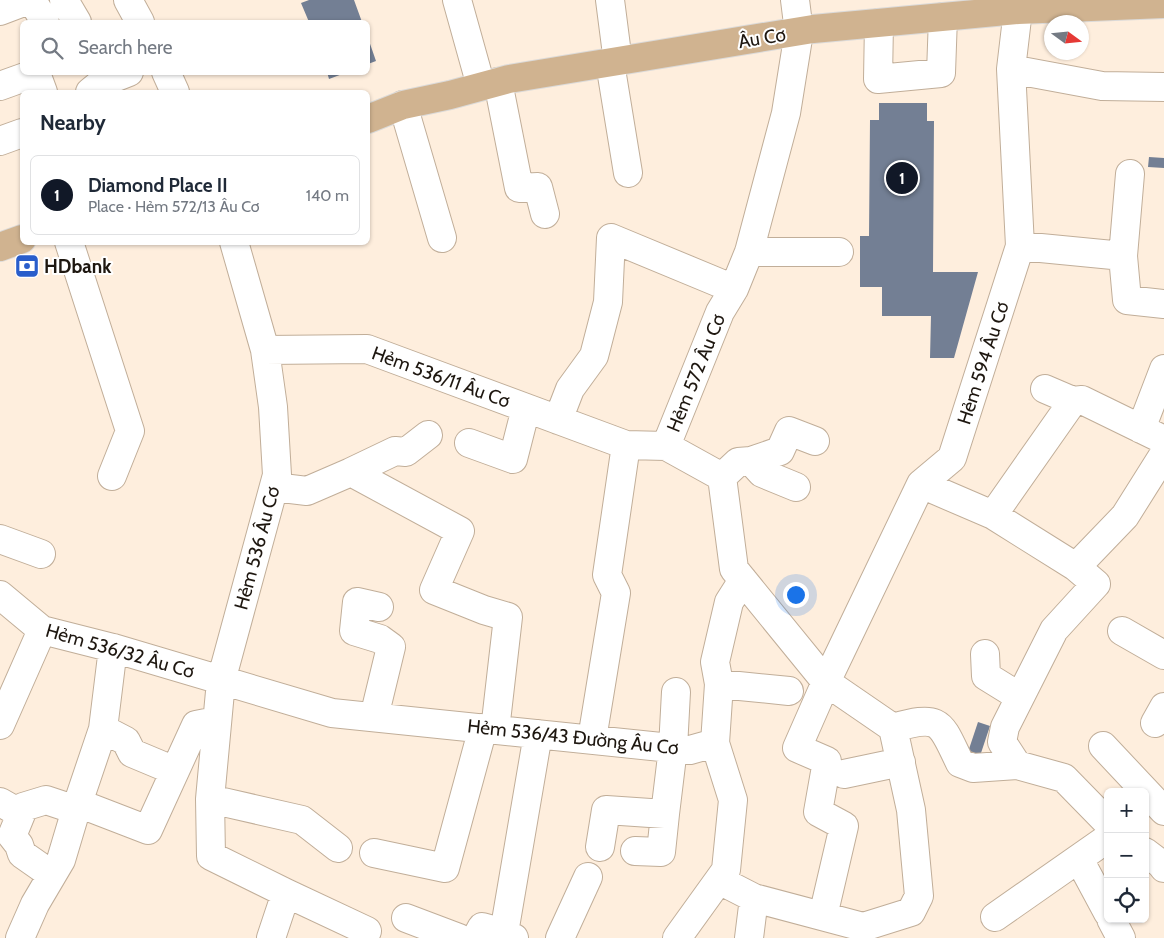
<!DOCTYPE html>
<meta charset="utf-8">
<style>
body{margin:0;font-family:Cabin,sans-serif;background:#f2f2f3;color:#1f2937}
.controls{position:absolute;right:15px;bottom:15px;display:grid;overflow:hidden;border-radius:8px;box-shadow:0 1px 4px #0004}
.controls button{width:45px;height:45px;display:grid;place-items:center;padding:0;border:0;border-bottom:1px solid #e0e1e3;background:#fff;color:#1f2937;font:25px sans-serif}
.compass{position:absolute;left:1044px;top:15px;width:45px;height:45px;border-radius:50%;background:#fff;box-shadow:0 1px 4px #0004;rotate:105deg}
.you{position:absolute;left:795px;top:594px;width:18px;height:18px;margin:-12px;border:4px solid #fff;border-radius:50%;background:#1a73e8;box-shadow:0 0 0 8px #1a73e833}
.badge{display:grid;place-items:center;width:32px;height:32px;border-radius:50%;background:#111827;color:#fff;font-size:16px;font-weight:700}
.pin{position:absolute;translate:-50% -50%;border:2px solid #fff;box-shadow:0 1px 5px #0006}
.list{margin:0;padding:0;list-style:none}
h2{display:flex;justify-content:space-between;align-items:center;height:65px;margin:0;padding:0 20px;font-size:21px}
h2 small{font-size:16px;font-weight:400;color:#747a83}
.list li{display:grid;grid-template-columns:32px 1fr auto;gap:15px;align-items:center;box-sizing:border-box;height:80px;margin:0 10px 10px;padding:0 10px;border:1px solid #e0e1e3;border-radius:8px}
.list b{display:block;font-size:19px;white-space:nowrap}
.list p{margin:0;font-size:16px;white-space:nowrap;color:#747a83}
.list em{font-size:16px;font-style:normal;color:#747a83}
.icon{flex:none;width:28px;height:28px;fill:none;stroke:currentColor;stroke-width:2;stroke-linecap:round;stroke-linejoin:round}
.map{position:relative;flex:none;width:1164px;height:938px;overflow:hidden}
.search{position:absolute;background:#fff;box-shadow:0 1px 4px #0004;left:20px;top:20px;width:350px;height:55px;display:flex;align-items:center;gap:12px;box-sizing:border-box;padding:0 18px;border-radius:8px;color:#747a83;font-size:19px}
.panel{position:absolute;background:#fff;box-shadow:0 1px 4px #0004;left:20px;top:90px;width:350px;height:155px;border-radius:8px}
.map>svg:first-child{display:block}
.building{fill:#737f94}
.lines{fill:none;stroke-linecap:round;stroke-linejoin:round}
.minor-casing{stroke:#c1ae99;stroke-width:30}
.major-casing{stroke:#dbdad9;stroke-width:30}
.minor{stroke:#fff;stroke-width:28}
.major{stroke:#d0b390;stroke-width:28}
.labels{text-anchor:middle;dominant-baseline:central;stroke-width:4;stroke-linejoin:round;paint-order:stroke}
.street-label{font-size:19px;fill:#1e1710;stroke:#fff}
.poi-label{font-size:19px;font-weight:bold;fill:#1e1710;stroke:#fff;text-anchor:start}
</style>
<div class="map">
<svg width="1164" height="938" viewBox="0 0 1164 938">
<rect width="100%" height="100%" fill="#feeedd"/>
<path class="building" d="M 309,0 L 354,0 L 362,22 L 309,22 L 301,3 Z
M 368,38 L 376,61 L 368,64 Z
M 327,72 L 345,72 L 345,73 L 329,79 Z
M 879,103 L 927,103 L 927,121 L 934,121 L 933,272 L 978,272 L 954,358 L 930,358 L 931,316 L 882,316 L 882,287 L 860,287 L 860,236 L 869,236 L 870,120 L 879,120 Z
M 1149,157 L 1164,158 L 1164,168 L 1148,167 Z
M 978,722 L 990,726 L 980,756 L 968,752 Z"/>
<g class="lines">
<defs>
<path id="minor" d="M 32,0 L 45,22
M 64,0 L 77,22
M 128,0 L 140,22
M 457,0 L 481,86
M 610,0 L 618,62
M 0,11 L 29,0
M 879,23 L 878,79 L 941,73 L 943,17
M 610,63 L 628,173
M 1011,69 L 1102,86 L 1164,87
M 166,72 L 175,92
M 498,82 L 519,188 L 538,187 L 545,214
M 0,86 L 36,73 L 43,92
M 90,92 L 101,83 L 129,72
M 403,105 L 442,238
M 0,141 L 22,133
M 69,242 L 130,431 L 112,476
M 234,242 L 265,350 L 273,407 L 277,475 L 221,681 L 210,799 L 211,856 L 286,893 L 367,931 L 364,938
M 1020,246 L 1123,256 L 1130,174
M 749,252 L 839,252
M 1123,256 L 1127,300 L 1164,304
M 265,350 L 367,349 L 626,445
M 1045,389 L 1073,401 L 1082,400 L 1164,440
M 558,420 L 570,389 L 594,356 L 608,302 L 611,238 L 734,289
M 1141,429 L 1164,369
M 469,443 L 513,459 L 526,408
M 666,446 L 722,477 L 734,569 L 826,682 L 797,748 L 827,761 L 818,812 L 844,826 L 823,916
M 751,461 L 762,473 L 796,487
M 351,472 L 395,451 L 406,452 L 428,435
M 722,477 L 738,462 L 751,461 L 780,451 L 789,431 L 815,441
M 921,484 L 993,515 L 1076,567 L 1096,584 L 1054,630 L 1005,727 L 1002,742 L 1017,765
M 274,487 L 307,491 L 351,472 L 460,531 L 434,590 L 484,610 L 508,617 L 495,730
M 993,515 L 1073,401
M 0,539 L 41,554
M 1076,567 L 1125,516 L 1164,454
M 0,595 L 42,630 L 113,648 L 332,713 L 690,750 L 715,743 L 733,800 L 726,870 L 677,938
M 1122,631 L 1164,655
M 985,654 L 986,676 L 1020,697
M 719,684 L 789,691
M 374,717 L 391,647 L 380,639 L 354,631 L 357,602 L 379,607
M 1155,723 L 1164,707
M 0,725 L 42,630
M 893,728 C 942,714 940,722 960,763 L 973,768 L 1017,765 L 1064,778 L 1108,823
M 103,729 L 126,741 L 132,753 L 175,771
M 592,739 L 616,593 L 607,575 L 626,445 L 666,446 L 720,312 L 734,289 L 749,252 L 786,113 L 799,32 L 795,0
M 715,743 L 719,684 L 715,662 L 729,602 L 743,580
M 1103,746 L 1164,811
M 844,774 L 901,762
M 210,799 L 302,820 L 338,848
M 0,802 L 21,814 L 12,836 L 19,845 L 22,854 L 52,875
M 78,803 L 148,830 L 196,725 L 216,721
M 21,814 L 23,807 L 46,800 L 76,810
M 600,847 L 606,810 L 665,814 L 673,748 L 676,692
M 635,851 L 661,852 L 665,814
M 1145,852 L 1161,864 L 1164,868
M 374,853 L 445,868 L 483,728
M 1079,859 L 1108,913
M 719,880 L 754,898 L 749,938
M 754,898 L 863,927 L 911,912 L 919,896 L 911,810 L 893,728 L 826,682 L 921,484 L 952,458 L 1020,246 L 1011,69 L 1018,10
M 995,917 L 1108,838
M 406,918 L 459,938
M 1111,919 L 1121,938
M 20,938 L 35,904 L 61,860 L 78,803 L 103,729 L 113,648
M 271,938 L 286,893
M 476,938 L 482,927 L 504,933
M 514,938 L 504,933 L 538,734
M 560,938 L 588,877"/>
<path id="major" d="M 368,119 L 403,105 L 450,95 L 509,79 L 813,29 L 1018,10 L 1164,4
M 0,247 L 22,239"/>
</defs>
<use href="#minor" class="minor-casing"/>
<use href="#major" class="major-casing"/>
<use href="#minor" class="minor"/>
<use href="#major" class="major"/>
</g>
<defs>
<symbol id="bank-square" viewBox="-11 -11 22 22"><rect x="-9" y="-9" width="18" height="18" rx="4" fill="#295dcb" stroke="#fff"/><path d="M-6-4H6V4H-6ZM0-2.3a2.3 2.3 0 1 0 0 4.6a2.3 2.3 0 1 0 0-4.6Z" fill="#fff"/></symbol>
</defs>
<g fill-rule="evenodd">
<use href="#bank-square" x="13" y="252" width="28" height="28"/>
</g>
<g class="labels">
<g class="street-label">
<text transform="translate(762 38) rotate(-9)">Âu Cơ</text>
<text transform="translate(983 363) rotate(-72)">Hẻm 594 Âu Cơ</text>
<text transform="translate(696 373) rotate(-68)">Hẻm 572 Âu Cơ</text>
<text transform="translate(441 377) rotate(20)">Hẻm 536/11 Âu Cơ</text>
<text transform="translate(257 548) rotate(-75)">Hẻm 536 Âu Cơ</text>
<text transform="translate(120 651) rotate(16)">Hẻm 536/32 Âu Cơ</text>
<text transform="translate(573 737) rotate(6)">Hẻm 536/43 Đường Âu Cơ</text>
</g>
<g class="poi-label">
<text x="44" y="266">HDbank</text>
</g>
</g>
</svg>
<div class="controls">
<button>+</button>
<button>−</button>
<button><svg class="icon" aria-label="locate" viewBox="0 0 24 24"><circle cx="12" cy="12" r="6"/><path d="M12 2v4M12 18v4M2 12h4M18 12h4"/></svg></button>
</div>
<svg class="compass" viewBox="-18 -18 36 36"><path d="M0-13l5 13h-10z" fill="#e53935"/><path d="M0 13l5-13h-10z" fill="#747a83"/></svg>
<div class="you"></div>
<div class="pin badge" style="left:902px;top:178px">1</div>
<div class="search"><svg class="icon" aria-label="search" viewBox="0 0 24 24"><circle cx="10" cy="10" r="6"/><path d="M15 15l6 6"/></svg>Search here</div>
<section class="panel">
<h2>Nearby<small></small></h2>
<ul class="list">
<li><span class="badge">1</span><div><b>Diamond Place II</b><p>Place · Hẻm 572/13 Âu Cơ</p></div><em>140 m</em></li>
</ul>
</section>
</div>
